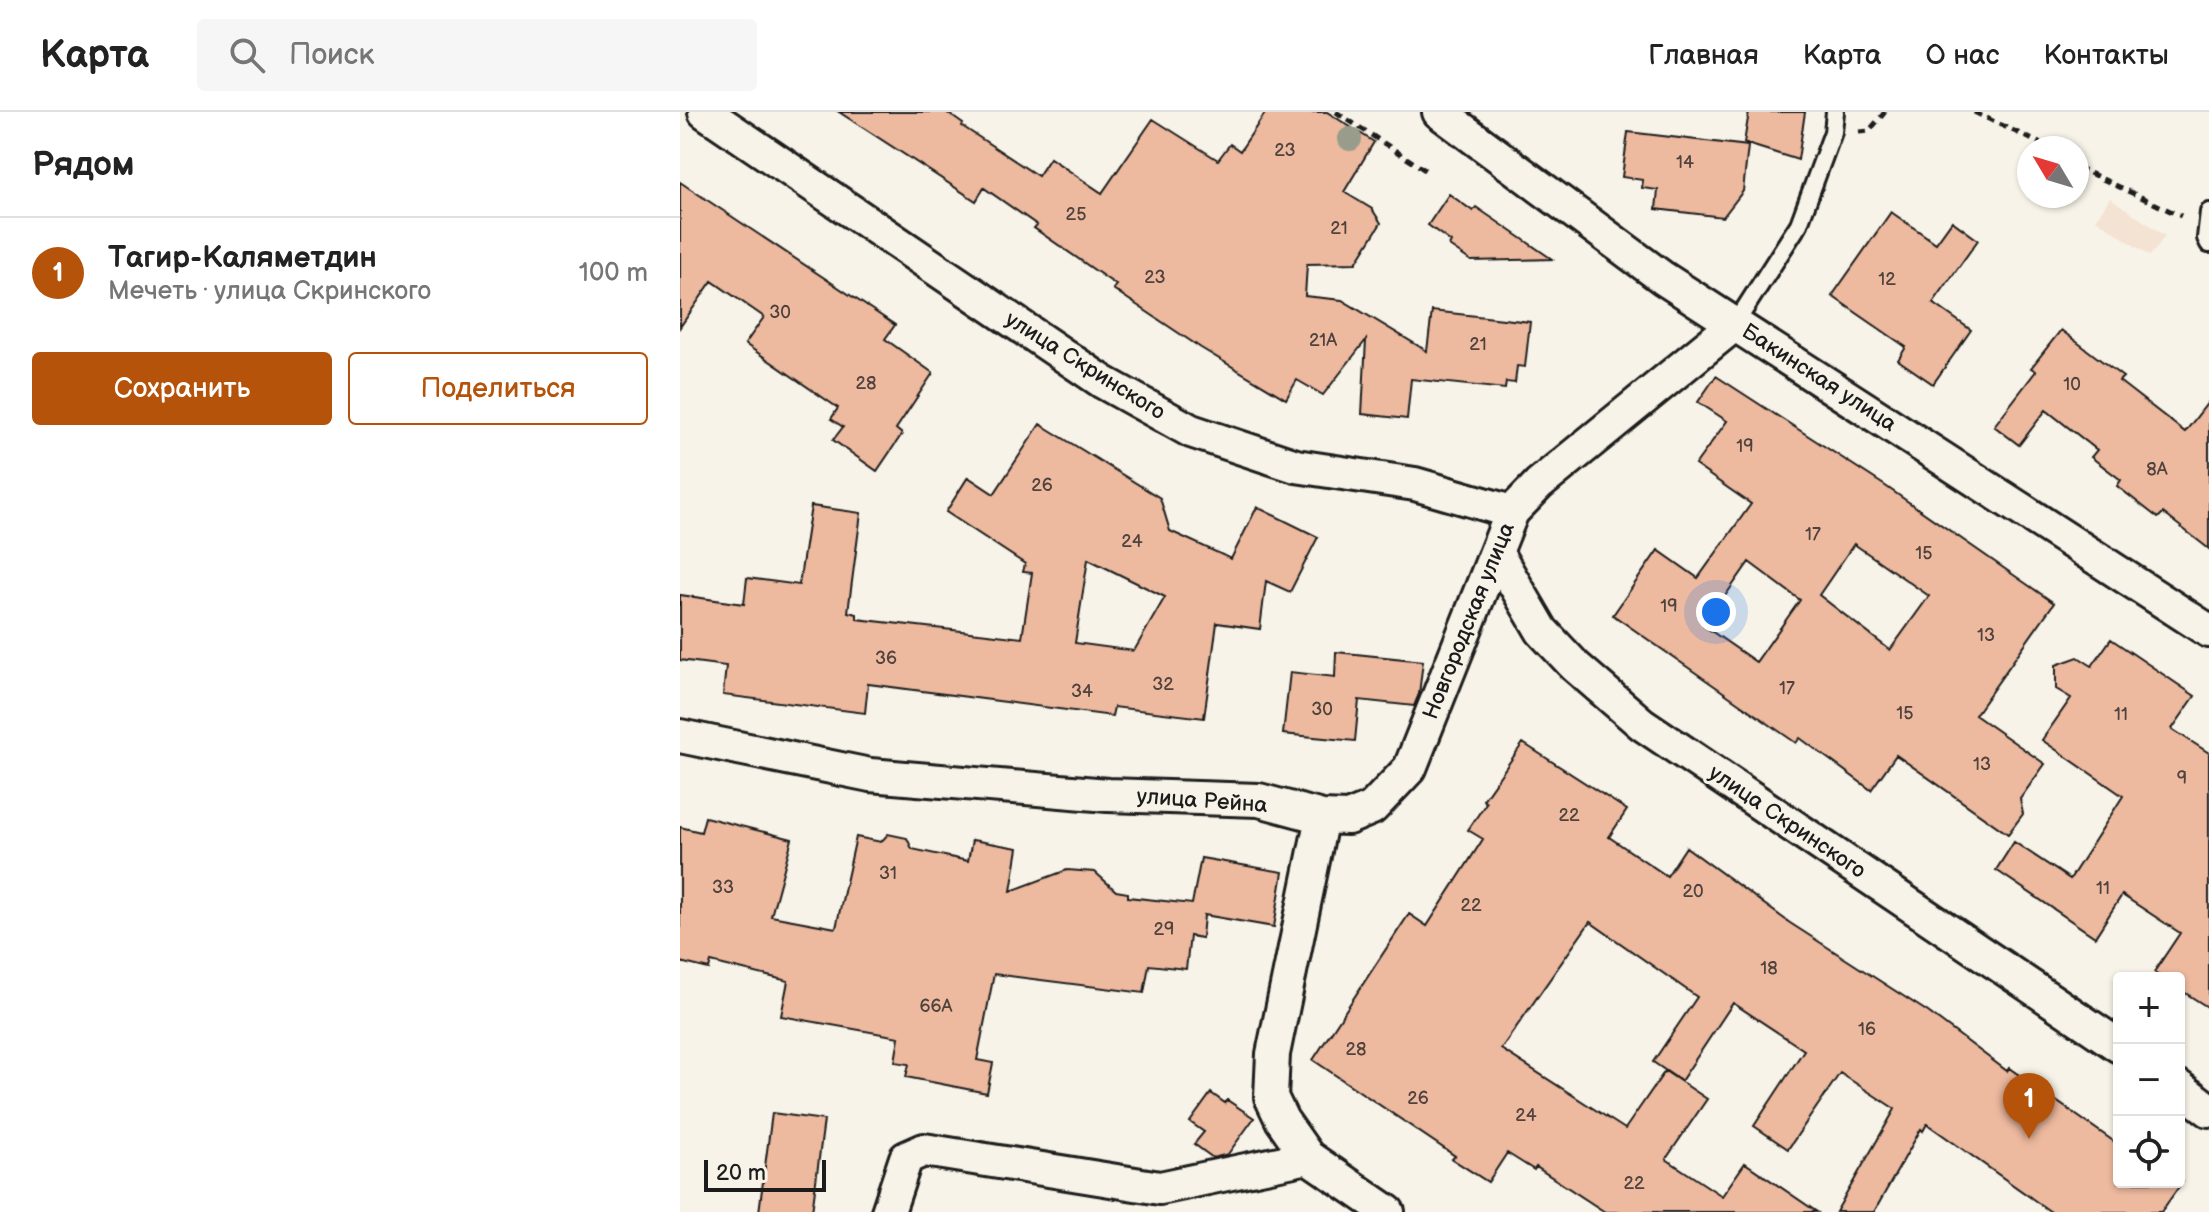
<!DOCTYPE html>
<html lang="ru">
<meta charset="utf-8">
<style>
body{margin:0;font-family:"Balsamiq Sans",sans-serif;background:#f6f6f6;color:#222}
.controls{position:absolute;right:24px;bottom:24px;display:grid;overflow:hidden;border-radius:8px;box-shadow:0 2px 6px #0004}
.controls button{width:72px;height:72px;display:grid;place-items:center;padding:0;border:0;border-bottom:2px solid #e0e0e0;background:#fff;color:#222;font:40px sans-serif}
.compass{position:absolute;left:1337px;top:24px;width:72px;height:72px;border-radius:50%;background:#fff;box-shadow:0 2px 6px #0004;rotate:308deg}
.scale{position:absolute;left:24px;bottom:20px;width:122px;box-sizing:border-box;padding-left:8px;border:4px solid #1c1c1c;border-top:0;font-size:22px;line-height:28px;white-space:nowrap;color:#1c1c1c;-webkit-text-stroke:6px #f7f3e8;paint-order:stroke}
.you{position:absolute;left:1036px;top:500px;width:28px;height:28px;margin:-20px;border:6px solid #fff;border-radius:50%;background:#1a73e8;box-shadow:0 0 0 12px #1a73e833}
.badge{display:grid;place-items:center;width:52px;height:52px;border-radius:50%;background:#b45309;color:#fff;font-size:26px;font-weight:700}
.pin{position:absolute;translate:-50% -66px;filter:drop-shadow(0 2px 4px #0008)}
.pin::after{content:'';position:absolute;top:42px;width:28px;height:24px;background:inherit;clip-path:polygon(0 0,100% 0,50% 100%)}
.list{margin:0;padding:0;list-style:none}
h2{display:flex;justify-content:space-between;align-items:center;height:104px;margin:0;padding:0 32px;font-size:34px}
h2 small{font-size:26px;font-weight:400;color:#767676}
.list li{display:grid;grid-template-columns:52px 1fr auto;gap:24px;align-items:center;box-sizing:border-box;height:112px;padding:0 32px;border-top:2px solid #e0e0e0}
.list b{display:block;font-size:30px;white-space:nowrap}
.list p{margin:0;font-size:26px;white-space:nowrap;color:#767676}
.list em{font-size:26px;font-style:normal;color:#767676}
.actions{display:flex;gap:16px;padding:24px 32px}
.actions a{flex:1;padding:18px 0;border:2px solid #b45309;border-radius:8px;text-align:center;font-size:28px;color:#b45309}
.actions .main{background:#b45309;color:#fff}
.icon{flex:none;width:44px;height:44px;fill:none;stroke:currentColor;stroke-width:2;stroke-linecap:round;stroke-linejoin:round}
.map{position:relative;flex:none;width:1529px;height:1100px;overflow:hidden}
header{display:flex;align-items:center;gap:48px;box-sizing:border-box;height:112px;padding:0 40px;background:#fff;border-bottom:2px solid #e0e0e0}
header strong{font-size:38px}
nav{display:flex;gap:44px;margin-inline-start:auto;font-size:28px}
.search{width:560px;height:72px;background:#f6f6f6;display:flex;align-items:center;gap:20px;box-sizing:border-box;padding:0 28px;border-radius:8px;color:#767676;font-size:30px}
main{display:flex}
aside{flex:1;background:#fff}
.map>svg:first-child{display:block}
.built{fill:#f4e2d2}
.building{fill:#edb99f;stroke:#1c1c1c;stroke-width:2;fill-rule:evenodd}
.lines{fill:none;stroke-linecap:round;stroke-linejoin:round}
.lane-casing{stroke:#1c1c1c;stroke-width:22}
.street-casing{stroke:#1c1c1c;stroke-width:38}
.path{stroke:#1c1c1c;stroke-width:5;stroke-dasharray:8 6;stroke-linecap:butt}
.lane{stroke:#f7f3e8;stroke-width:16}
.street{stroke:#f7f3e8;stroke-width:32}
.tree{fill:#999c8a}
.labels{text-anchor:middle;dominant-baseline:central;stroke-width:6;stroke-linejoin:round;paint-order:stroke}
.number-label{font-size:18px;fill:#50433d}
.street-label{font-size:22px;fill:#1c1c1c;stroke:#f7f3e8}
</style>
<header>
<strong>Карта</strong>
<div class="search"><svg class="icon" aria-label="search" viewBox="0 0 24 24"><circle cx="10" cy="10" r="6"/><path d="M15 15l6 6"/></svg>Поиск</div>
<nav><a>Главная</a><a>Карта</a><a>О нас</a><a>Контакты</a></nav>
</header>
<main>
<aside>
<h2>Рядом<small></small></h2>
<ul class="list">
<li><span class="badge">1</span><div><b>Тагир-Каляметдин</b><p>Мечеть · улица Скринского</p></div><em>100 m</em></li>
</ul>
<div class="actions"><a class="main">Сохранить</a><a>Поделиться</a></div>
</aside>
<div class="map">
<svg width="1529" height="1100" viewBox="0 0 1529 1100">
<rect width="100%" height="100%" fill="#f7f3e8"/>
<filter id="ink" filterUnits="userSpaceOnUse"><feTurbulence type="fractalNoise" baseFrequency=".0125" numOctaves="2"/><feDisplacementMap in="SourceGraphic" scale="16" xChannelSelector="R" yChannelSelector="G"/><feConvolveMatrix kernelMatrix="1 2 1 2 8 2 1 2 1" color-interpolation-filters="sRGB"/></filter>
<g filter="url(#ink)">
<path class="built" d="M 1430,86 L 1485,124 L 1470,144 L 1416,107 Z"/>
<path class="building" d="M 159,0 L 266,0 L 283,12 L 282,14 L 358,64 L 370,46 L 422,81 L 473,7 L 538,48 L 550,32 L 560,39 L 586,0 L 647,0 L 694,30 L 664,80 L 692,97 L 701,111 L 676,151 L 627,152 L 625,184 L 662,188 L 747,239 L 752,199 L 850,210 L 845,255 L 837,254 L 835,271 L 826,270 L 825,277 L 731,267 L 727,307 L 682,302 L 686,228 L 643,283 L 617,268 L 606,287 L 521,236 L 433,177 L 436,173 L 354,116 L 357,113 L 304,76 L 296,89 Z
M 1069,0 L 1125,0 L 1118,48 L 1064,31 Z
M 948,20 L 1068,34 L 1063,79 L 1043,105 L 976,97 L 978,78 L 962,76 L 963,68 L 942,65 Z
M 0,70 L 215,213 L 205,227 L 253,261 L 216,317 L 222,322 L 197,359 L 153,328 L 163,315 L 151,307 L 158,296 L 65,232 L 84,205 L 32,169 L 0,215 Z
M 769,82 L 793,99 L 796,95 L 872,147 L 791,149 L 769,134 L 771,130 L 748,113 Z
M 1211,100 L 1256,131 L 1272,109 L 1298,128 L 1253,191 L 1291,218 L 1253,272 L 1218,248 L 1226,235 L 1152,184 Z
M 1381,218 L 1443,265 L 1439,269 L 1505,320 L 1529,289 L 1529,437 L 1483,401 L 1478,406 L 1437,374 L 1441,368 L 1411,345 L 1417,338 L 1366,298 L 1339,333 L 1314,314 L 1356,259 L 1351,256 Z
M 1036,264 L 1204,373 L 1374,491 L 1295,603 L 1365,652 L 1340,687 L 1343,702 L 1328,722 L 1216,643 L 1191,678 L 1120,626 L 1116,631 L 933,503 L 978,438 L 1018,466 L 1071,392 L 1015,353 L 1047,309 L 1018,290 ZM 1174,432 L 1249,484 L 1210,538 L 1139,483 ZM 1069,450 L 1120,488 L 1076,550 L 1024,514 Z
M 360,312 L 480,386 L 490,419 L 551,447 L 577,395 L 638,425 L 610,480 L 586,469 L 580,517 L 537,511 L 524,606 L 434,595 L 432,604 L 188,572 L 185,601 L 43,583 L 46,554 L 0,548 L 0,483 L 64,492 L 67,466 L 119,473 L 131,394 L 181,401 L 168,500 L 177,502 L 177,507 L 342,526 L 352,461 L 343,460 L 345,452 L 266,400 L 288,365 L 314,382 ZM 408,447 L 485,485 L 454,539 L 395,531 Z
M 1431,527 L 1515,584 L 1492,617 L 1529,641 L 1529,896 L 1499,877 L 1499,866 L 1483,866 L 1474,860 L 1500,821 L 1442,783 L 1415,825 L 1316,758 L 1334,730 L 1390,767 L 1443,684 L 1362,628 L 1391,586 L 1376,577 L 1376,553 L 1398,545 L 1412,554 Z
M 656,540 L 743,549 L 739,582 L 734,594 L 679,588 L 675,629 L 603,622 L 610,560 L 655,565 Z
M 843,631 L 947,698 L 929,725 L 987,764 L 1006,735 L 1110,811 L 1248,900 L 1327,959 L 1329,956 L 1439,1033 L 1439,1070 L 1499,1070 L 1499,1066 L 1503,1069 L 1481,1100 L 1371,1100 L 1247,1012 L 1243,1019 L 1241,1017 L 1194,1100 L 1156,1100 L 1215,997 L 1160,961 L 1108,1037 L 1074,1014 L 1124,938 L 1053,891 L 1001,969 L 973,950 L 1017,885 L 910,810 L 821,937 L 945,1017 L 985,959 L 1027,987 L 986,1047 L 1042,1084 L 1065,1051 L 1137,1100 L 925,1100 L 856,1055 L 854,1058 L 827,1041 L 808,1070 L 772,1047 L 775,1044 L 633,948 L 729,802 L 747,814 L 803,727 L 788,718 L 806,691 L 803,688 Z
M 25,705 L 112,727 L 91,804 L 156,816 L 176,725 L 201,730 L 208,722 L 227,726 L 232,737 L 288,749 L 292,728 L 338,736 L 331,779 L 387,758 L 415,760 L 436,779 L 448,781 L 448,785 L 512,792 L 521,746 L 603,760 L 594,815 L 524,803 L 522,826 L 510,824 L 506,857 L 469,853 L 464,881 L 314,862 L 297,948 L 313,951 L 307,981 L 226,965 L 229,952 L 215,950 L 219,925 L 101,904 L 108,869 L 31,850 L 29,857 L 0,850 L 0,715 L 21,720 Z
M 531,981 L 545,991 L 547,988 L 574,1006 L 548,1042 L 533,1046 L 514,1032 L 524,1020 L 510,1010 Z
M 92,1001 L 144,1008 L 132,1100 L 79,1100 Z"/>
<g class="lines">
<defs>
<path id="lane" d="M 1529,100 L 1526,126 L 1529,132
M 1055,212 L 1119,112 L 1153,20 L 1155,0"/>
<path id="street" d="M 25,0 L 423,270 L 511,319 L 616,354 L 735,372 L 832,400
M 759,0 L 983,166 L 1529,519
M 817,442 L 862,519 L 895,554 L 962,612 L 1439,934
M 0,624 L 190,663 L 428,683 L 579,688 L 642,705 L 593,942 L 591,985 L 602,1008 L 628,1045 L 708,1100
M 642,705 L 668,706 L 692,696 L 730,656 L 832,400 L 859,372 L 1055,212
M 1499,975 L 1529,998
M 208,1100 L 226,1046 L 244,1038 L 480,1076 L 628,1045"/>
</defs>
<use href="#lane" class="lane-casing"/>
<use href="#street" class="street-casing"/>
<path class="path" d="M 656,0 L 745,58
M 1294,0 L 1370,36
M 1179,20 L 1189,19 L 1205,0
M 1397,55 L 1501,104"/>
<use href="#lane" class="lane"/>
<use href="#street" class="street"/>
</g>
<circle class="tree" cx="670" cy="27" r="12"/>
</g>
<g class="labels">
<g class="number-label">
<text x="605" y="38">23</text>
<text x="1005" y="50">14</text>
<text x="396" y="102">25</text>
<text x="659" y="116">21</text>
<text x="475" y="165">23</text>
<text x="1207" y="167">12</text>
<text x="100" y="200">30</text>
<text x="643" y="228">21А</text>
<text x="798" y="232">21</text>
<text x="186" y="271">28</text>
<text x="1392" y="272">10</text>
<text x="1065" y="334">19</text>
<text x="1477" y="357">8А</text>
<text x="362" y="373">26</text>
<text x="1133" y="422">17</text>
<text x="452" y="429">24</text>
<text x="1244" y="441">15</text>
<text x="989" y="494">19</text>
<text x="1306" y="523">13</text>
<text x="206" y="546">36</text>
<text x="483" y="572">32</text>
<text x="1107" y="576">17</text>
<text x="402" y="579">34</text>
<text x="642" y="597">30</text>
<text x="1225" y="601">15</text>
<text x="1441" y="602">11</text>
<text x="1302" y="652">13</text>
<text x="1502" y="666">9</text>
<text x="889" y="703">22</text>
<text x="208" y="761">31</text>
<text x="43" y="775">33</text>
<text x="1423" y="776">11</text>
<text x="1013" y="779">20</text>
<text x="791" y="793">22</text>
<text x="484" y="817">29</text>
<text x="1089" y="856">18</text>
<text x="256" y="894">66А</text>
<text x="1187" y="917">16</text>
<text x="676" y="937">28</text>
<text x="738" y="986">26</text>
<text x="846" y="1003">24</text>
<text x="954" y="1071">22</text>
</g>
<g class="street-label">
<text transform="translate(405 254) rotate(32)">улица Скринского</text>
<text transform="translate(1139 266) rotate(33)">Бакинская улица</text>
<text transform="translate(789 509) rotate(-68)">Новгородская улица</text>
<text transform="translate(522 689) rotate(4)">улица Рейна</text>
<text transform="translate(1107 710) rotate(34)">улица Скринского</text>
</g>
</g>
</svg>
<div class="controls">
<button>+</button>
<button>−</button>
<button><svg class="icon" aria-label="locate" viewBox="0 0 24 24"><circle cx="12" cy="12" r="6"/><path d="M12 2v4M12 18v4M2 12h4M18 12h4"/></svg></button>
</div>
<svg class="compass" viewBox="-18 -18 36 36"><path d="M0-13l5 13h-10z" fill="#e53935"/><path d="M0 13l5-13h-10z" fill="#767676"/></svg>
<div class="scale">20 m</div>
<div class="you"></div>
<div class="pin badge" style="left:1349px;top:1027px">1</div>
</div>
</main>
